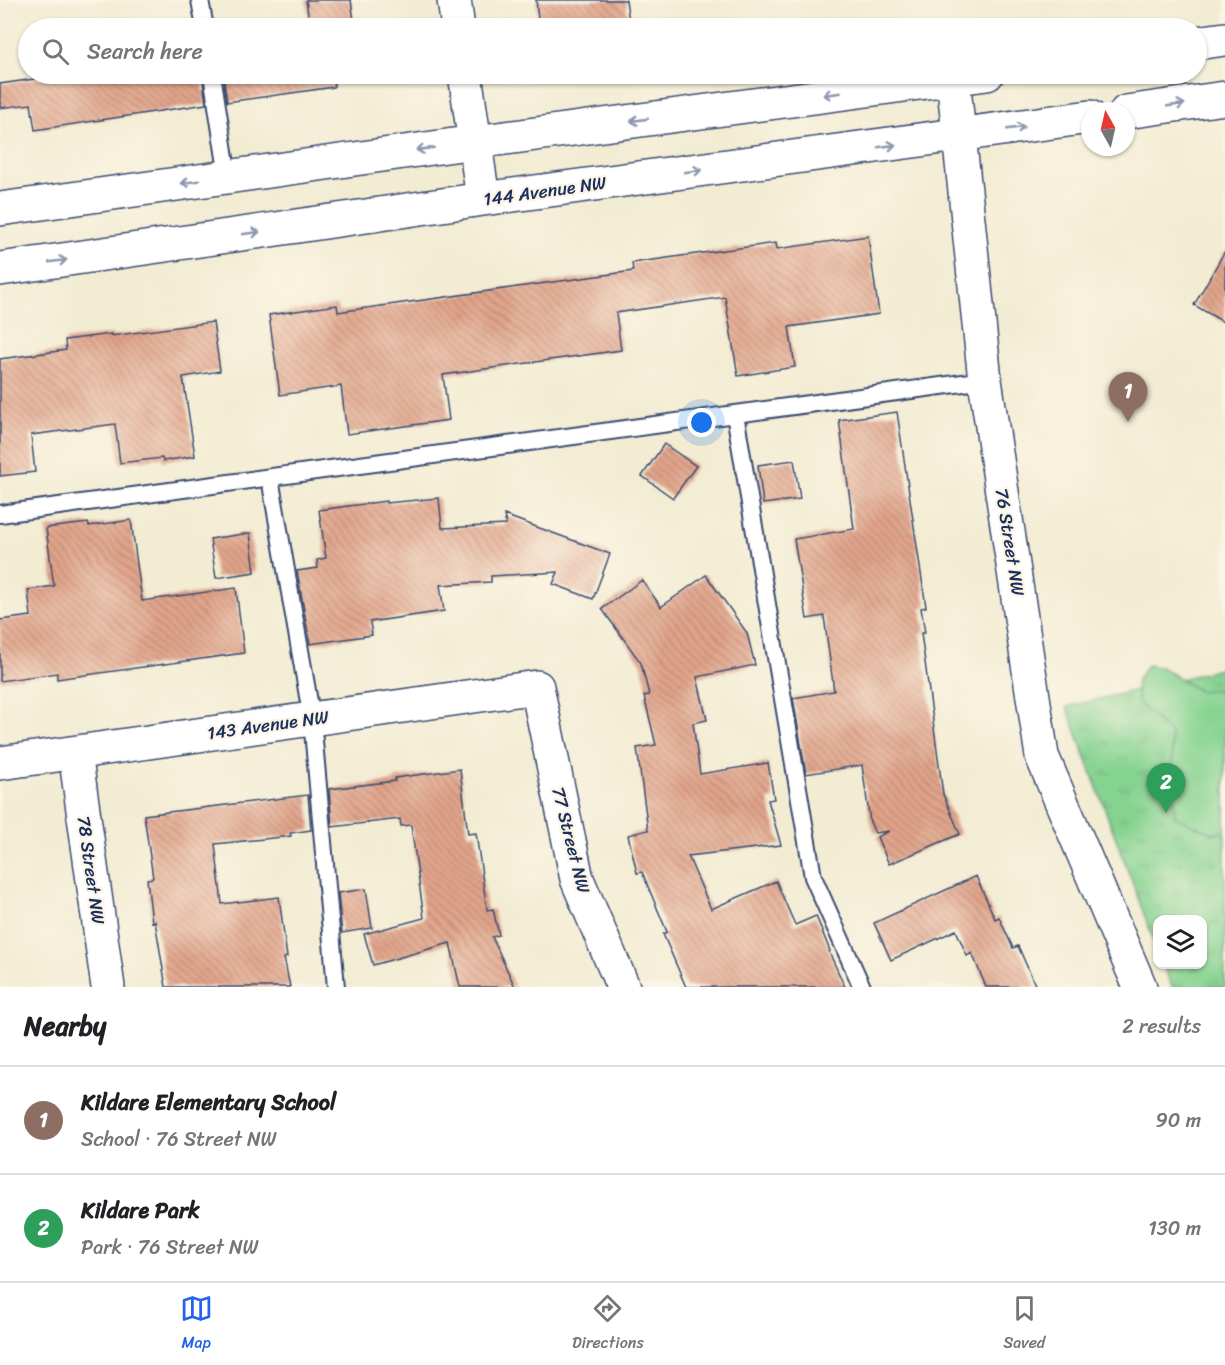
<!DOCTYPE html>
<meta charset="utf-8">
<style>
body{margin:0;font-family:Sriracha,sans-serif;background:#f6f6f6;color:#202124}
.controls{position:absolute;right:18px;bottom:18px;display:grid;overflow:hidden;border-radius:12px;box-shadow:0 2px 4px #0004}
.controls button{width:54px;height:54px;display:grid;place-items:center;padding:0;border:0;border-bottom:2px solid #e0e0e0;background:#fff;color:#202124;font:30px sans-serif}
.compass{position:absolute;left:1081px;top:102px;width:54px;height:54px;border-radius:50%;background:#fff;box-shadow:0 2px 4px #0004;rotate:352deg}
.you{position:absolute;left:702px;top:423px;width:21px;height:21px;margin:-15px;border:4px solid #fff;border-radius:50%;background:#1a73e8;box-shadow:0 0 0 9px #1a73e833}
.badge{display:grid;place-items:center;width:39px;height:39px;border-radius:50%;background:#2563eb;color:#fff;font-size:20px;font-weight:700}
.pin{position:absolute;translate:-50% -50px;filter:drop-shadow(0 2px 3px #0008)}
.pin::after{content:'';position:absolute;top:32px;width:21px;height:18px;background:inherit;clip-path:polygon(0 0,100% 0,50% 100%)}
.list{margin:0;padding:0;list-style:none}
h2{display:flex;justify-content:space-between;align-items:center;height:78px;margin:0;padding:0 24px;font-size:26px}
h2 small{font-size:20px;font-weight:400;color:#757577}
.list li{display:grid;grid-template-columns:39px 1fr auto;gap:18px;align-items:center;box-sizing:border-box;height:108px;padding:0 24px;border-top:2px solid #e0e0e0}
.list b{display:block;font-size:22px;white-space:nowrap}
.list p{margin:0;font-size:20px;white-space:nowrap;color:#757577}
.list em{font-size:20px;font-style:normal;color:#757577}
.icon{flex:none;width:33px;height:33px;fill:none;stroke:currentColor;stroke-width:2;stroke-linecap:round;stroke-linejoin:round}
.map{position:relative;flex:none;width:1225px;height:987px;overflow:hidden}
.search{position:absolute;background:#fff;box-shadow:0 2px 4px #0004;left:18px;right:18px;top:18px;height:66px;display:flex;align-items:center;gap:15px;box-sizing:border-box;padding:0 21px;border-radius:33px;color:#757577;font-size:22px}
.sheet{height:294px;background:#fff}
nav{display:flex;justify-content:space-around;align-items:center;box-sizing:border-box;height:84px;border-top:2px solid #e0e0e0;background:#fff;font-size:16px;color:#757577}
nav a{display:grid;justify-items:center;gap:3px}
nav .on{color:#2563eb}
.map>svg:first-child{display:block}
.grass{fill:url(#grass-tufts);stroke:#508178;stroke-width:1.5}
.garden{fill:#86d391;stroke:#508178;stroke-width:1.5}
.building{fill:url(#building-back-hatch)}
.lines{fill:none;stroke-linecap:round;stroke-linejoin:round}
.service-casing{stroke:#3b4b70;stroke-width:20}
.minor-casing{stroke:#3b4b70;stroke-width:36}
.tertiary-casing{stroke:#3b4b70;stroke-width:36}
.service{stroke:#fff;stroke-width:16}
.minor{stroke:#fff;stroke-width:33}
.tertiary{stroke:#fff;stroke-width:33}
.oneway{stroke:#8d97ae}
.labels{text-anchor:middle;dominant-baseline:central;stroke-width:4.5;stroke-linejoin:round;paint-order:stroke}
.street-label{font-size:18px;fill:#1b2f5e;stroke:#fcf5e5}
</style>
<div class="map">
<svg width="1225" height="987" viewBox="0 0 1225 987">
<defs>
<pattern id="grass-tufts" width="24" height="20" patternUnits="userSpaceOnUse" patternTransform="scale(1.5)"><rect width="24" height="20" fill="#86d391"/><path d="M3 7l-1-3M5 7V3M7 7l1-3M15 17l-1-3M17 17v-4M19 17l1-3" fill="none" stroke="#73b57f"/></pattern>
<pattern id="building-back-hatch" width="6" height="6" patternUnits="userSpaceOnUse" patternTransform="scale(1.5)"><rect width="6" height="6" fill="#e2a48a"/><path d="M-1 5l2 2M0 0l6 6M5-1l2 2" fill="none" stroke="#b68674"/></pattern>
</defs>
<rect width="100%" height="100%" fill="#fcf5e5"/>
<filter id="ink" filterUnits="userSpaceOnUse"><feTurbulence type="fractalNoise" baseFrequency=".0167" numOctaves="2"/><feDisplacementMap in="SourceGraphic" scale="12" xChannelSelector="R" yChannelSelector="G"/><feConvolveMatrix kernelMatrix="1 2 1 2 8 2 1 2 1" color-interpolation-filters="sRGB"/></filter>
<filter id="wash" filterUnits="userSpaceOnUse"><feTurbulence type="fractalNoise" baseFrequency=".008" numOctaves="4" result="noise"/><feDisplacementMap in="SourceGraphic" scale="24" xChannelSelector="R" yChannelSelector="G"/><feGaussianBlur stdDeviation="1.35" result="paint"/><feColorMatrix in="noise" values="0 0 0 0 0 0 0 0 0 0 0 0 0 0 0 0 0 1.4 0 .05"/><feComposite in="paint" operator="in"/></filter>
<g filter="url(#wash)">
<rect width="100%" height="100%" fill="#f2ecd3"/>
<path class="grass" d="M 1225,668 L 1225,987 L 1172,987 L 1163,965 L 1202,964 L 1202,920 L 1158,920 L 1157,949 L 1067,707 Z"/>
<path class="garden" d="M 1147,665 L 1163,668 L 1199,691 L 1225,689 L 1225,832 L 1212,833 L 1175,817 L 1171,733 L 1138,703 L 1136,682 Z"/>
<g id="blocks">
<path class="building" d="M 306,0 L 351,0 L 355,28 L 310,28 Z
M 536,0 L 626,0 L 630,28 L 539,28 Z
M 69,74 L 202,74 L 206,104 L 35,130 L 31,104 L 0,108 L 0,84 Z
M 223,74 L 360,74 L 361,78 L 334,81 L 334,87 L 227,102 Z
M 868,236 L 879,314 L 789,327 L 795,367 L 738,376 L 725,297 L 616,313 L 621,350 L 443,375 L 449,420 L 347,434 L 341,386 L 280,395 L 269,315 L 337,305 L 338,312 L 633,271 L 632,263 L 710,252 L 776,243 L 777,249 Z
M 1225,251 L 1225,323 L 1194,305 Z
M 213,322 L 220,371 L 183,377 L 195,456 L 163,461 L 162,458 L 120,463 L 115,424 L 31,435 L 35,472 L 0,476 L 0,359 L 66,350 L 65,340 L 111,334 L 111,336 Z
M 897,412 L 926,607 L 921,608 L 925,633 L 921,633 L 943,794 L 960,834 L 889,864 L 877,837 L 889,831 L 875,833 L 870,822 L 862,765 L 806,774 L 793,698 L 834,691 L 824,616 L 807,619 L 794,539 L 854,529 L 839,420 Z
M 664,444 L 696,466 L 673,498 L 642,476 Z
M 794,460 L 800,499 L 763,504 L 758,465 Z
M 439,498 L 442,528 L 506,525 L 504,515 L 610,554 L 593,599 L 553,584 L 558,572 L 491,576 L 491,582 L 440,585 L 444,611 L 370,622 L 372,635 L 310,644 L 297,571 L 318,568 L 317,560 L 326,558 L 319,510 L 386,501 L 386,503 Z
M 131,520 L 142,601 L 236,588 L 244,653 L 57,679 L 57,673 L 0,681 L 0,620 L 31,616 L 28,590 L 54,586 L 46,528 L 88,523 L 89,526 Z
M 250,533 L 255,572 L 216,578 L 210,539 Z
M 706,575 L 747,633 L 755,665 L 697,677 L 707,720 L 693,723 L 700,774 L 768,763 L 774,799 L 768,800 L 781,845 L 688,856 L 711,909 L 776,881 L 795,925 L 816,916 L 830,951 L 829,952 L 845,987 L 686,987 L 663,934 L 667,932 L 642,872 L 637,873 L 628,835 L 648,830 L 637,748 L 656,745 L 644,696 L 649,695 L 641,663 L 602,609 L 642,580 L 661,607 Z
M 460,769 L 468,834 L 476,833 L 487,910 L 493,909 L 499,935 L 492,937 L 515,987 L 460,987 L 450,943 L 373,965 L 364,934 L 424,918 L 411,825 L 401,826 L 400,819 L 332,827 L 329,789 L 395,781 L 395,778 Z
M 308,795 L 311,830 L 290,833 L 291,836 L 215,844 L 222,904 L 279,897 L 287,957 L 284,958 L 290,987 L 166,987 L 155,921 L 152,922 L 147,879 L 153,878 L 144,815 Z
M 976,876 L 995,919 L 999,917 L 1013,948 L 1018,946 L 1036,987 L 986,987 L 972,953 L 967,956 L 956,930 L 891,960 L 874,923 Z
M 366,889 L 372,928 L 342,933 L 338,893 Z"/>
</g>
</g>
<g filter="url(#ink)">
<use href="#blocks" fill-opacity="0" stroke="#3b4b70" stroke-width="1.5"/>
<g class="lines">
<defs>
<path id="service" d="M 200,0 L 205,28
M 212,74 L 228,177
M 735,414 L 813,877 L 862,987
M 270,478 L 312,719 L 336,987
M 0,514 L 985,380"/>
<path id="minor" d="M 953,78 L 985,380 L 1042,756 L 1140,987
M 75,753 L 108,987
M 0,763 L 537,687 L 577,879 L 623,987"/>
<path id="tertiary" d="M 454,0 L 458,28
M 1196,43 L 1225,39
M 465,74 L 483,199
M 1126,112 L 1225,98
M 0,209 L 475,142 L 987,74
M 0,269 L 483,199 L 1090,117"/>
</defs>
<use href="#service" class="service-casing"/>
<use href="#minor" class="minor-casing"/>
<use href="#tertiary" class="tertiary-casing"/>
<use href="#service" class="service"/>
<use href="#minor" class="minor"/>
<use href="#tertiary" class="tertiary"/>
</g>
<defs><path id="oneway-shaft" d="M-6 0H5M1.5-3L5.5 0L1.5 3" fill="none" stroke-width="1.6" stroke-linecap="round" stroke-linejoin="round" transform="scale(1.5)"/></defs>
<g class="oneway">
<use href="#oneway-shaft" transform="translate(832 94) rotate(172)"/>
<use href="#oneway-shaft" transform="translate(1176 105) rotate(-8)"/>
<use href="#oneway-shaft" transform="translate(639 120) rotate(172)"/>
<use href="#oneway-shaft" transform="translate(1016 128) rotate(-8)"/>
<use href="#oneway-shaft" transform="translate(887 146) rotate(-8)"/>
<use href="#oneway-shaft" transform="translate(425 149) rotate(172)"/>
<use href="#oneway-shaft" transform="translate(693 171) rotate(-8)"/>
<use href="#oneway-shaft" transform="translate(190 182) rotate(172)"/>
<use href="#oneway-shaft" transform="translate(251 233) rotate(-8)"/>
<use href="#oneway-shaft" transform="translate(58 261) rotate(-8)"/>
</g>
</g>
<g class="labels">
<g class="street-label">
<text transform="translate(545 191) rotate(-8)">144 Avenue NW</text>
<text transform="translate(1010 542) rotate(81)">76 Street NW</text>
<text transform="translate(268 725) rotate(-8)">143 Avenue NW</text>
<text transform="translate(571 840) rotate(76)">77 Street NW</text>
<text transform="translate(91 870) rotate(82)">78 Street NW</text>
</g>
</g>
</svg>
<div class="controls">
<button><svg class="icon" aria-label="layers" viewBox="0 0 24 24"><path d="M12 4l9 5-9 5-9-5zM3 14l9 5 9-5"/></svg></button>
</div>
<svg class="compass" viewBox="-18 -18 36 36"><path d="M0-13l5 13h-10z" fill="#e53935"/><path d="M0 13l5-13h-10z" fill="#757577"/></svg>
<div class="you"></div>
<div class="pin badge" style="left:1128px;top:422px;background:#8d6e63">1</div>
<div class="pin badge" style="left:1166px;top:813px;background:#2e9e5b">2</div>
<div class="search"><svg class="icon" aria-label="search" viewBox="0 0 24 24"><circle cx="10" cy="10" r="6"/><path d="M15 15l6 6"/></svg>Search here</div>
</div>
<section class="sheet">
<h2>Nearby<small>2 results</small></h2>
<ul class="list">
<li><span class="badge" style="background:#8d6e63">1</span><div><b>Kildare Elementary School</b><p>School · 76 Street NW</p></div><em>90 m</em></li>
<li><span class="badge" style="background:#2e9e5b">2</span><div><b>Kildare Park</b><p>Park · 76 Street NW</p></div><em>130 m</em></li>
</ul>
</section>
<nav>
<a class="on"><svg class="icon" aria-label="map" viewBox="0 0 24 24"><path d="M3 6l6-2 6 2 6-2v14l-6 2-6-2-6 2zM9 4v14M15 6v14"/></svg>Map</a>
<a><svg class="icon" aria-label="directions" viewBox="0 0 24 24"><path d="M12 3l9 9-9 9-9-9zM9 14v-3h6M13 9l2 2-2 2"/></svg>Directions</a>
<a><svg class="icon" aria-label="saved" viewBox="0 0 24 24"><path d="M7 4h10v16l-5-4-5 4z"/></svg>Saved</a>
</nav>
